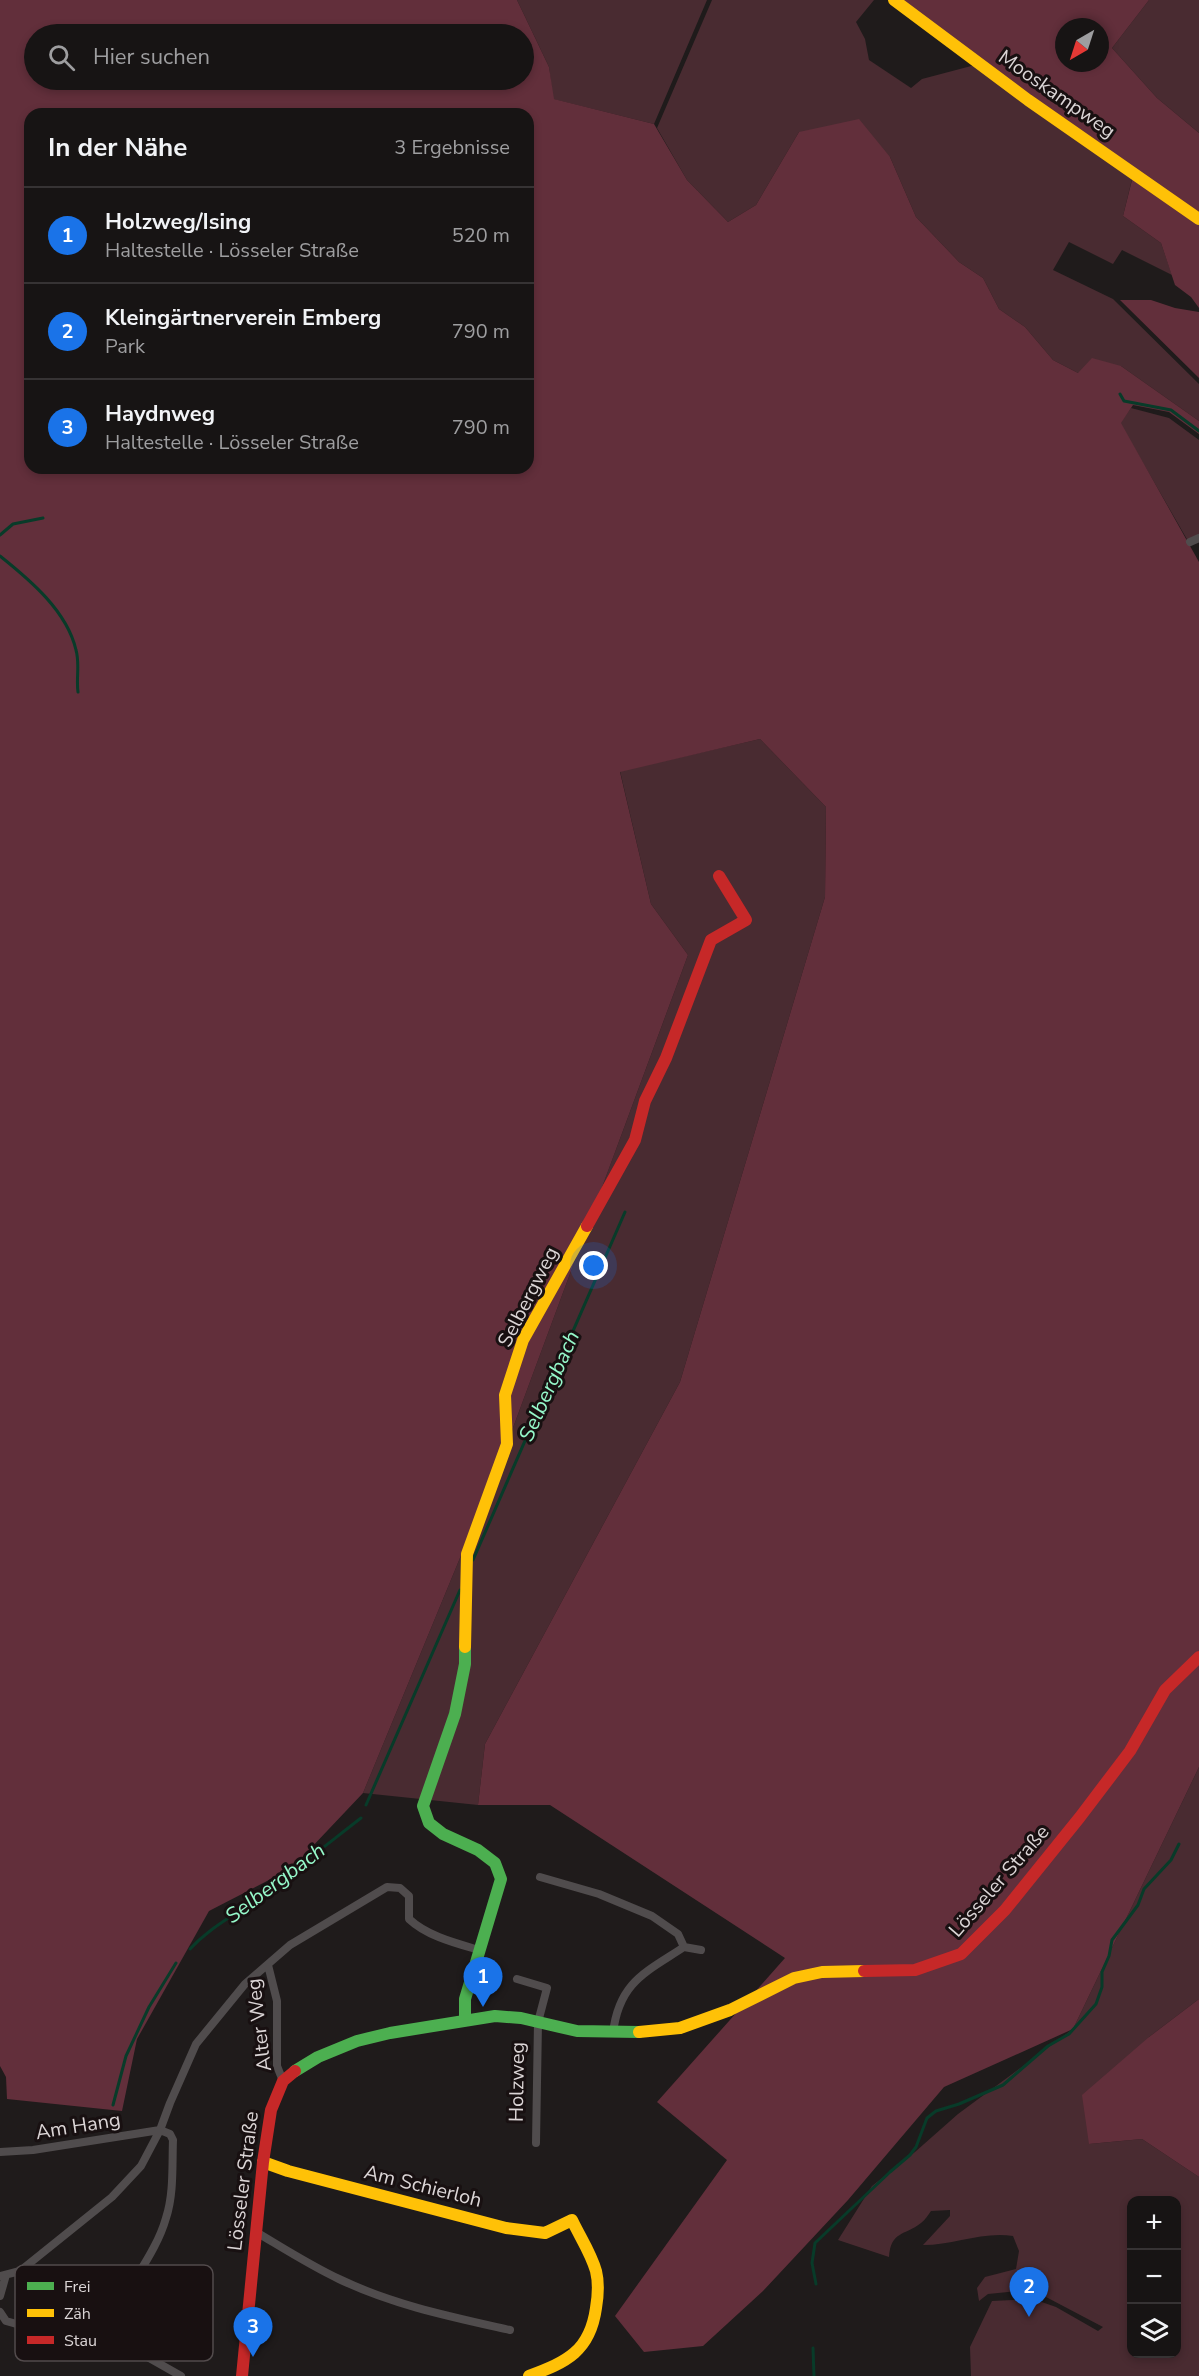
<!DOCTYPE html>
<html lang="de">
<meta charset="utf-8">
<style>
body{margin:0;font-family:"Nunito Sans",sans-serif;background:#242122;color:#f1f3f6}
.controls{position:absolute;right:18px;bottom:18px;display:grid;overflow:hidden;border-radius:12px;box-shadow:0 3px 9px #0003}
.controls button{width:54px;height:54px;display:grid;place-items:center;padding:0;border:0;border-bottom:2px solid #363334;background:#171414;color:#f1f3f6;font:30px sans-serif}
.compass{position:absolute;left:1055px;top:18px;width:54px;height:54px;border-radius:50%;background:#171414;box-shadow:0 3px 9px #0003;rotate:219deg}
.you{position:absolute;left:594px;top:1266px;width:21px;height:21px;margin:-15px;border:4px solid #fff;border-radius:50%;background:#1a73e8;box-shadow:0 0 0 9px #1a73e833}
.badge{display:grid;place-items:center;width:39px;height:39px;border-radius:50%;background:#1a73e8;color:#fff;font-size:20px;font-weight:700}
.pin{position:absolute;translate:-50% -50px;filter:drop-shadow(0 2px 3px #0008)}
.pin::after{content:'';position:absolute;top:32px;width:21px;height:18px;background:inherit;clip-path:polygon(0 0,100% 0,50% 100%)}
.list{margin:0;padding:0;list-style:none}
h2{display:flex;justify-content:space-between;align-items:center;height:78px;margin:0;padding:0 24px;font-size:26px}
h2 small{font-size:20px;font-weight:400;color:#9e9ea0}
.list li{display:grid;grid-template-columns:39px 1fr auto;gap:18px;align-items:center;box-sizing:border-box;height:96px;padding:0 24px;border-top:2px solid #363334}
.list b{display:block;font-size:22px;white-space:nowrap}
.list p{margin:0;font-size:20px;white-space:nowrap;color:#9e9ea0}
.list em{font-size:20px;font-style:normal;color:#9e9ea0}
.icon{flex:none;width:33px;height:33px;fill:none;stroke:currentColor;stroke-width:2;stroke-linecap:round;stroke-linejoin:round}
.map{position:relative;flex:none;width:1199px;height:2376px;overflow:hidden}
.search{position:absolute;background:#171414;box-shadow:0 3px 9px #0003;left:24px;top:24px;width:510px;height:66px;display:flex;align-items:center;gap:15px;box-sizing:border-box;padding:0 21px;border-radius:33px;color:#9e9ea0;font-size:22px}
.panel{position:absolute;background:#171414;box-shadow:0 3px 9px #0003;left:24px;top:108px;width:510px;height:366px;border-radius:18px}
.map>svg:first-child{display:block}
.green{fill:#492b31;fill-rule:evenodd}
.forest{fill:#622f3b;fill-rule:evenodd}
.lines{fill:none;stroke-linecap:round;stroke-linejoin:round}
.stream{stroke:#083b29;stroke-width:3}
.street{stroke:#504c4d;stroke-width:8}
.fast{stroke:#4caf50;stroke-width:12}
.slow{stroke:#ffc107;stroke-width:12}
.jam{stroke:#c62828;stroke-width:12}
.labels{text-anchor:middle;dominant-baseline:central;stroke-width:6;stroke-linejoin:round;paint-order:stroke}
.street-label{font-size:20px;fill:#dbd5d6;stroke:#181011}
.water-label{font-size:21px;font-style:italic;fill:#96f8ca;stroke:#181011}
.key{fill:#181011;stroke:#524b4c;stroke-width:1.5}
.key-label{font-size:16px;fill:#dbd5d6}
</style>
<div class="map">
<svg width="1199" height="2376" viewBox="0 0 1199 2376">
<rect width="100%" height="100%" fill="#1f1b1b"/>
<path class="green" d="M 517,0 L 707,0 L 654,124 L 553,99 L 549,67 Z
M 712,0 L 874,0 L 856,22 L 865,39 L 869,60 L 911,88 L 922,79 L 975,65 L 1133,175 L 1123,216 L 1161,243 L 1172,275 L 1122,250 L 1113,264 L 1069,242 L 1053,270 L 1113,299 L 1199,384 L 1199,421 L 1121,366 L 1078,373 L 1053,360 L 1025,327 L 999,309 L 983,278 L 959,262 L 916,217 L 890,157 L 799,132 L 756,205 L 728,222 L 687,180 L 657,128 Z
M 1149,0 L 1199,0 L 1199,133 L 1157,98 L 1112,48 Z
M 1131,408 L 1169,418 L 1199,440 L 1199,535 L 1188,541 L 1120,423 Z
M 760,739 L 826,807 L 825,897 L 680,1382 L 485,1744 L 478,1805 L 363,1793 L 507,1444 L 688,955 L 651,904 L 620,771 Z
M 1199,1767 L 1199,1999 L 1149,2037 L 1089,2144 L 1142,2139 L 1199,2177 L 1199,2376 L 971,2376 L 970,2347 L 992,2301 L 1033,2299 L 1056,2307 L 1098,2331 L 1103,2327 L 1046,2297 L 1038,2289 L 1027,2287 L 1019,2291 L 988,2294 L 979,2301 L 977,2288 L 985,2277 L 1016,2269 L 1019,2251 L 1013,2236 C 984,2231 953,2245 923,2245 L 950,2216 L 950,2210 L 931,2211 C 928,2215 925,2220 921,2223 C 904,2236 891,2231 889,2257 L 838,2240 L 872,2186 L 915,2152 L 958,2114 L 1073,2029 ZM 1132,2200 L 1176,2200 L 1176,2354 L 1132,2354 Z"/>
<path class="forest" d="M 0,0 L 517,0 L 549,67 L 554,99 L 654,124 L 687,180 L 728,222 L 756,205 L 799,132 L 859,119 L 890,157 L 916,217 L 959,262 L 983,278 L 999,309 L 1025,327 L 1053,360 L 1078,373 L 1092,358 L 1121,366 L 1199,421 L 1199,434 L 1169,412 L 1133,405 L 1121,423 L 1199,562 L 1199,1767 L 1073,2029 L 944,2087 L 848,2200 L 763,2291 L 703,2346 L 644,2352 L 615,2316 L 727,2160 L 657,2102 L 785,1958 L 550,1805 L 478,1805 L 485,1744 L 680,1382 L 825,897 L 826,807 L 760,739 L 620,772 L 651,904 L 688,955 L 507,1444 L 363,1793 L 292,1868 L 209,1911 L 137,2039 L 122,2111 L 7,2099 L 6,2077 L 0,2066 ZM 34,34 L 524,34 L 524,80 L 34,80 ZM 30,114 L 528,114 L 528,468 L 30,468 Z
M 898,0 L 1149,0 L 1112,48 L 1157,98 L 1199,133 L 1199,308 L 1191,297 L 1175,285 L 1161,243 L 1123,216 L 1135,168 L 1032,98 ZM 1064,27 L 1100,27 L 1100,63 L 1064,63 Z
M 1120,300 L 1151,300 L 1175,308 L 1199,312 L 1199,378 Z
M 1199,1999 L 1199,2177 L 1142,2139 L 1089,2144 L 1082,2095 L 1149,2037 Z"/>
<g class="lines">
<path class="stream" d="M 1120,394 L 1124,401 L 1171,410 L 1199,431
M 0,535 L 13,524 L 43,518
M 0,556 C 30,580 67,611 76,650 C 80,664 76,678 78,692
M 473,1560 L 625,1212
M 366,1805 L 460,1590
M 190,1949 C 208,1929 232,1917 253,1901 C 290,1874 325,1846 361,1818
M 113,2105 L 126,2056 L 149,2007 L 176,1963
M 816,2284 L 812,2263 L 815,2243 L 890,2172 L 910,2155 L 916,2147 L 927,2118 L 936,2111 L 959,2104 L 1003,2085 L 1048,2046 L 1069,2034 L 1096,2004 L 1102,1987 L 1102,1972 L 1109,1956 L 1112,1940 L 1138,1905 L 1144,1889 L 1171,1860 L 1179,1844
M 813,2348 L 814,2376"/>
<path class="street" d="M 1190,542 L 1199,538
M 540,1877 L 599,1894 L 652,1916 L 678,1934 L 684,1947
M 268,1965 L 277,2001 L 277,2066 L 283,2081
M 517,1979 L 547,1988 L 538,2022 L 536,2143
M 613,2033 C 619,1982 646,1972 684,1947 L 701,1950
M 0,2152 L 33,2150 L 160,2130 L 170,2134 L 173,2140 C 172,2165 174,2194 166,2218 C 159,2243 143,2266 130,2288
M 256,2232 C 283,2248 311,2266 339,2279 C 393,2305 452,2317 510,2330
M 0,2276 L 20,2271 L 112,2197 L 141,2166 L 160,2130 L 170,2103 L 196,2044 L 245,1984 L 290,1945 L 387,1887 L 400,1888 L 409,1896 L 409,1919 C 427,1936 455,1943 479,1950
M 0,2296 L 6,2275
M 0,2312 L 6,2321 L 20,2325 L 110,2341 L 144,2355 L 181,2376"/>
<path class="fast" d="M 465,2021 L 465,1999 L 501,1879 L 495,1863 L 478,1850 L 443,1834 L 429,1823 L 423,1806 L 455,1714 L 465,1664 L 465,1647
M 295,2071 L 318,2057 L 357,2041 L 390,2033 L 495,2016 L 521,2018 L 577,2031 L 639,2032"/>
<path class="slow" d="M 894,0 L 1028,100 L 1199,219
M 465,1647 L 467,1554 L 507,1444 L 505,1395 L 523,1340 L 587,1226
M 639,2032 L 680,2028 L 730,2010 L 794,1978 L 822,1972 L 864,1971
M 263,2162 L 288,2171 L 506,2228 L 545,2233 L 572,2220 C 580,2237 591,2253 596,2271 C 599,2283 598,2296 596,2308 C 590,2351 567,2362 529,2376"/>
<path class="jam" d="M 587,1226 L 635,1140 L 645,1101 L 666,1058 L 711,940 L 746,920 L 719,876
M 864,1971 L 915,1970 L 961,1954 L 1005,1910 L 1080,1817 L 1130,1751 L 1165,1690 L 1199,1657
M 242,2376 L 263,2162 L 271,2110 L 283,2081 L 295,2071"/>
</g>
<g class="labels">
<g class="street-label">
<text transform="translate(1057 94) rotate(35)">Mooskampweg</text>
<text transform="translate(528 1297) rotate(-63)">Selbergweg</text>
<text transform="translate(999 1881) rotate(-49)">Lösseler Straße</text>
<text transform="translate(259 2025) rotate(-97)">Alter Weg</text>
<text transform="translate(517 2082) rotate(-89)">Holzweg</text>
<text transform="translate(78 2126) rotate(-9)">Am Hang</text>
<text transform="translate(243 2181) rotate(-83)">Lösseler Straße</text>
<text transform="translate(423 2186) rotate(14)">Am Schierloh</text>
</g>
<g class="water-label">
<text transform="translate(549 1386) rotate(-66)">Selbergbach</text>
<text transform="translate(275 1883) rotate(-37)">Selbergbach</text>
</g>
</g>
<rect x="15" y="2265" width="198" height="96" rx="9" class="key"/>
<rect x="27" y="2282" width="27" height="8" fill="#4caf50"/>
<rect x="27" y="2309" width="27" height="8" fill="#ffc107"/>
<rect x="27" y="2336" width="27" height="8" fill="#c62828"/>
<g class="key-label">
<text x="64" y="2292">Frei</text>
<text x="64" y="2319">Zäh</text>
<text x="64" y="2346">Stau</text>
</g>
</svg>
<div class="controls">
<button>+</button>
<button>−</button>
<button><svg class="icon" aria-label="layers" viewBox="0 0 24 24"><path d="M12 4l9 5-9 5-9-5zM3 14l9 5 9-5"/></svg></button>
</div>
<svg class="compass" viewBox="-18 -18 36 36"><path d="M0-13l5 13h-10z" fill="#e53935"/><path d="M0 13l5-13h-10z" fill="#9e9ea0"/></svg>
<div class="you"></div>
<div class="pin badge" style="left:483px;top:2007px">1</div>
<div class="pin badge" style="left:1029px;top:2317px">2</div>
<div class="pin badge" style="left:253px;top:2357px">3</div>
<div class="search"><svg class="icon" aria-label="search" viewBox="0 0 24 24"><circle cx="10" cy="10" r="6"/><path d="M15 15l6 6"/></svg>Hier suchen</div>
<section class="panel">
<h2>In der Nähe<small>3 Ergebnisse</small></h2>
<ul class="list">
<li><span class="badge">1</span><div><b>Holzweg/Ising</b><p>Haltestelle · Lösseler Straße</p></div><em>520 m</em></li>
<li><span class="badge">2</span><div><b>Kleingärtnerverein Emberg</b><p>Park</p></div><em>790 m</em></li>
<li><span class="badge">3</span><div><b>Haydnweg</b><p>Haltestelle · Lösseler Straße</p></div><em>790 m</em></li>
</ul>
</section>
</div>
